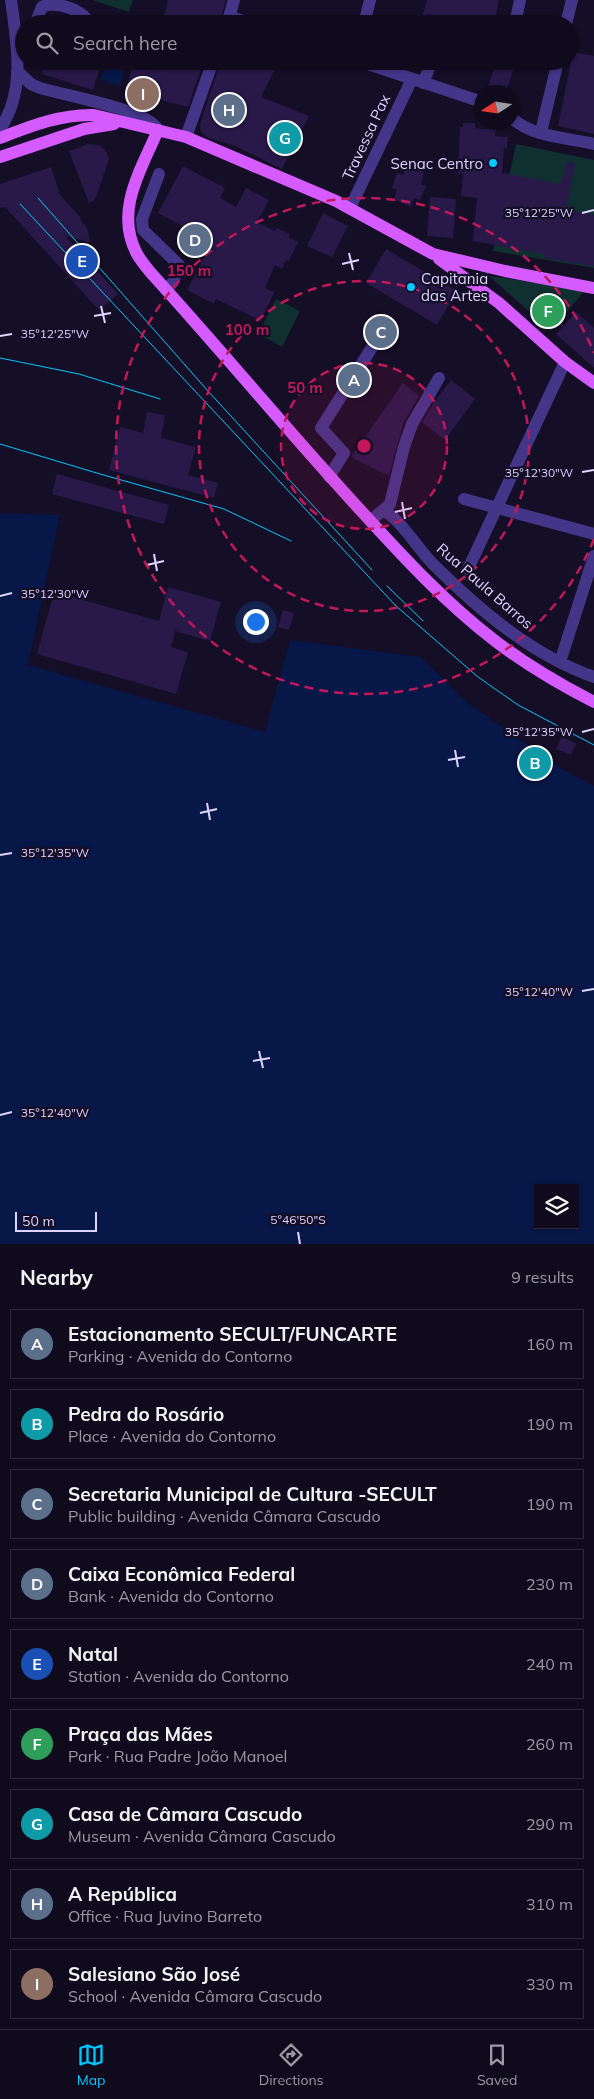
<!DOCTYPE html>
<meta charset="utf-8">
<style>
body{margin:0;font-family:Mulish,sans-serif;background:#191326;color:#f1f3f6}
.controls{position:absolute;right:15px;bottom:15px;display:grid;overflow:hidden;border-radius:0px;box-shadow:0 1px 4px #0004}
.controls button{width:45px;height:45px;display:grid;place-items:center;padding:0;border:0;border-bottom:1px solid #302b3b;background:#100a1d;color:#f1f3f6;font:25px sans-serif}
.compass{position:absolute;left:474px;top:85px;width:45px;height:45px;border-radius:50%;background:#100a1d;box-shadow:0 1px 4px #0004;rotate:258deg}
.scale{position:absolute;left:15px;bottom:12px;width:82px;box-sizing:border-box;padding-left:5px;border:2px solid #ded4ff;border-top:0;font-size:14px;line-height:18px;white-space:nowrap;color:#ded4ff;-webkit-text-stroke:4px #150e27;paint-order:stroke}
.you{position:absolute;left:255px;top:621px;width:18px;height:18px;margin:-12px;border:4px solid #fff;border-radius:50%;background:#1a73e8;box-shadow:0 0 0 8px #1a73e833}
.badge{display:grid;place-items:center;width:32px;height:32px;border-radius:50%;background:#00c7ff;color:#fff;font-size:16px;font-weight:700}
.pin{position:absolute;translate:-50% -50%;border:2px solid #fff;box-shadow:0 1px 5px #0006}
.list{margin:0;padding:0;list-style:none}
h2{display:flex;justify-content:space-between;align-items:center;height:65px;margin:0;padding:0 20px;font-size:21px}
h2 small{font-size:16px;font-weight:400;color:#9c9aa4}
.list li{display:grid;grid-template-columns:32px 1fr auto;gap:15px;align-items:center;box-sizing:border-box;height:70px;margin:0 10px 10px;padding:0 10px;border:1px solid #302b3b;border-radius:0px}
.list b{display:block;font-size:19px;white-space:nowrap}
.list p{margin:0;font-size:16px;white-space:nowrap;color:#9c9aa4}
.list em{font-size:16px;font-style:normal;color:#9c9aa4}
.icon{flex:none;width:28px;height:28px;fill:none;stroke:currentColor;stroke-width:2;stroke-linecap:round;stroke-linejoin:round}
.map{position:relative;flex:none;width:594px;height:1244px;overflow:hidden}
.search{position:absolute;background:#100a1d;box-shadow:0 1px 4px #0004;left:15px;right:15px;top:15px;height:55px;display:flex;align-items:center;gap:12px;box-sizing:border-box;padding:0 18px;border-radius:28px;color:#9c9aa4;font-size:19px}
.sheet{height:785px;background:#100a1d}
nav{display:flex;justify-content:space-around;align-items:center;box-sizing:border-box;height:70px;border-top:1px solid #302b3b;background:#100a1d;font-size:14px;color:#9c9aa4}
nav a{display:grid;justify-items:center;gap:2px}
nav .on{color:#00c7ff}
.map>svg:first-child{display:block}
.green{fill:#102f31}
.water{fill:#071747;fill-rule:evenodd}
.building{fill:#281949}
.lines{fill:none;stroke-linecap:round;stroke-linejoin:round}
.minor{stroke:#433689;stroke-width:12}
.major{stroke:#d55bff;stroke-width:12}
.tram{stroke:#00c7ff;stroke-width:1}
.ticks{fill:none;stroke:#ded4ff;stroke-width:2}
.ring{fill:none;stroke:#c2185b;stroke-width:2.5;stroke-dasharray:9 6}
.poi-dot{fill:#00c7ff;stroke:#150e27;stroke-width:2}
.labels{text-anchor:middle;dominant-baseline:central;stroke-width:4.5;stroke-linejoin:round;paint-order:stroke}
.street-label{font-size:15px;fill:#ded4ff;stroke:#150e27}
.poi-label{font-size:15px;fill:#ded4ff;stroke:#150e27;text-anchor:end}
.ticks-label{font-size:12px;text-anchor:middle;fill:#ded4ff;stroke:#150e27;stroke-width:4.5;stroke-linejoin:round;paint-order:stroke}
.centre{fill:#c2185b;stroke:#150e27;stroke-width:2.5}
.ring-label{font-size:15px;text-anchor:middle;font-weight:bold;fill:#c2185b;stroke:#150e27;stroke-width:4.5;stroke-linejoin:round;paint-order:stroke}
</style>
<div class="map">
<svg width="594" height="1244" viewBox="0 0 594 1244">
<rect width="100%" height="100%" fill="#150e27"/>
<path class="green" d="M 92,0 L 133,0 L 129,12 Z
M 516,144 L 594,160 L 594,268 L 493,251 Z
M 489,276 L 585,290 L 551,331 Z
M 276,299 L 300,311 L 282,347 L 258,334 Z"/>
<path class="water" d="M 106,61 L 127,61 L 120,86 L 101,80 Z
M 0,513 L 60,515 L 28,665 L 265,732 L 290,640 L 421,657 L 468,703 L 529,746 L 532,750 L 526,764 L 548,777 L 554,763 L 565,771 L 594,786 L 594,1244 L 0,1244 ZM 538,1188 L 575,1188 L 575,1225 L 538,1225 Z"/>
<path class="building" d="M 168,0 L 226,0 L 219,24 L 162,24 Z
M 427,0 L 499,0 L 494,24 L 444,24 L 422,17 Z
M 573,52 L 594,56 L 594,134 L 558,126 Z
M 46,61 L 102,61 L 93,90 L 42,74 Z
M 134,61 L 204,61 L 188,107 L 142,95 L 141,101 L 124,97 Z
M 221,61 L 279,61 L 261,97 L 309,116 L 282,169 L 235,146 L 206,137 L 201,131 L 200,124 Z
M 501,62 L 509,65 L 508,68 L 513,70 L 506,92 L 487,91 L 494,68 L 499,70 Z
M 463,123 L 475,123 L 475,128 L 496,130 L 495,136 L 508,137 L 507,148 L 504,148 L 502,173 L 560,184 L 562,177 L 564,177 L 567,162 L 575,164 L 566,210 L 594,215 L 594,266 L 543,258 L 544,254 L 473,241 L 477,198 L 461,196 L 463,174 L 458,173 L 460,127 L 463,127 Z
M 89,144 L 99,145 L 105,150 L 109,159 L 95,200 L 89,203 L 69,151 Z
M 183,166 L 225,188 L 220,198 L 236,207 L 246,188 L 269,200 L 257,222 L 275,231 L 277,228 L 290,234 L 289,238 L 298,242 L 289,261 L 286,260 L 282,269 L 275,265 L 265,288 L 274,292 L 261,321 L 216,299 L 214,304 L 187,290 L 212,242 L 158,213 Z
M 407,166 L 424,172 L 421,184 L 426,186 L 420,200 L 414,198 L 410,207 L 394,199 L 397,190 L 392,188 L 397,173 L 403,175 Z
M 51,167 L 60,195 L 81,218 L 80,219 L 87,228 L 90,242 L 65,236 L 118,294 L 99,310 L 5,207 L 0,208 L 0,184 Z
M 430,197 L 456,199 L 453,238 L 427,236 Z
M 323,213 L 348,226 L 332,257 L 307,246 Z
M 386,249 L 457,291 L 437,325 L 366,283 Z
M 576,312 L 594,328 L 594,368 L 556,334 Z
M 451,380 L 475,399 L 445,440 L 422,422 L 433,404 Z
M 403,383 L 419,396 L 404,421 L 389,476 L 351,457 Z
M 147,412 L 165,415 L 161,438 L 196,447 L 188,475 L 218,483 L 214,498 L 109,470 L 120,427 L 143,433 Z
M 57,474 L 169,505 L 164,524 L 52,494 Z
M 168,587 L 221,602 L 210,641 L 175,631 L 171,647 L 188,652 L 176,694 L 37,654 L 54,592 L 159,621 Z
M 283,610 L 294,613 L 289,630 L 278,627 Z
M 561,737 L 576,743 L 571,755 L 556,749 Z"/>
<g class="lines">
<path class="minor" d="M 229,16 L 251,24
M 35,24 L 42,7 C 54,0 85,10 89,24
M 227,24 L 234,0
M 364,24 L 370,0
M 515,24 L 520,0
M 566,24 L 572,0
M 359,61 L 482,102
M 418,63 L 419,61
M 17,71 L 31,84 L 40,88 C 63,95 150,110 158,130
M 423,83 L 432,61
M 512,118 C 532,137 568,138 594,144
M 0,129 C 26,91 17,43 11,0
M 541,132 L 558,61
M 186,137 L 213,61
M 159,174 L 142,219 L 143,230 L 179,265 L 173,282 L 166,290
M 350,208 L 412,79
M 329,477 L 344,453 L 321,428 L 383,330
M 464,499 L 594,534
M 384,511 C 400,519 419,550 433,564 C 479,610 532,655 594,677
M 371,522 C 376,514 384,511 390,504 L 404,447 L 412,424 L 439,378
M 468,569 L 565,362
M 560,662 L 594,556"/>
<path class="major" d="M 158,130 C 141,170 114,211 137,254 C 141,261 146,267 151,273 C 223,352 291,435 364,514 C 405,559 446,603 494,640 C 525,664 559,684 594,702
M 0,138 C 31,126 61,114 94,115 L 186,137 L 336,201 L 433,254 L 505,271 L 594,288
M 0,157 L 84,129 L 114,124
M 439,259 L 499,303 L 565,362 L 594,383"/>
<path class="tram" d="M 38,198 L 207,390 L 372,570
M 20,204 L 396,606 L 478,677 L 518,705 L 594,745
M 0,358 L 79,374 L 160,399
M 0,444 L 100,474 L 224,509 L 291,541
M 387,586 L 423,621"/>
</g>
<path class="ticks" d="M 582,213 L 594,210M 349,253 L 353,270M 342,264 L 359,260M 101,306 L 105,323M 94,316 L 111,313M 0,336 L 12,334M 582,472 L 594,470M 402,502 L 405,519M 395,512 L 412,508M 154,554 L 157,571M 147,565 L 164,561M 0,596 L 12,593M 582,732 L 594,729M 455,750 L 458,767M 448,760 L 465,757M 207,803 L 210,820M 200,813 L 217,809M 0,855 L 12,853M 582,991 L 594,989M 259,1051 L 263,1068M 253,1061 L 270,1058M 0,1115 L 12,1112M 298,1232 L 300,1244"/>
<circle cx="364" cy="446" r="83" fill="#c2185b" fill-opacity=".12"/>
<g class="ring">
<circle cx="364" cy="446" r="83"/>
<circle cx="364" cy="446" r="165"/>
<path d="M594 539A248 248 0 1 1 594 353"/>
</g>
<g class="poi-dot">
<circle cx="493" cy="163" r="5"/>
<circle cx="411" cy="287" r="5"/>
</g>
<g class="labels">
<g class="street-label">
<text transform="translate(366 137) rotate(-65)">Travessa Pax</text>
<text transform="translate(485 586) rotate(41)">Rua Paula Barros</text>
</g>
<g class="poi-label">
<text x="483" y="163">Senac Centro</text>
<text x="421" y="278" text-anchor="start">Capitania<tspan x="421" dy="17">das Artes</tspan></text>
</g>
</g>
<g class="ticks-label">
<text x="539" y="217">35°12'25"W</text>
<text x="55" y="338">35°12'25"W</text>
<text x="539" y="477">35°12'30"W</text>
<text x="55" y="598">35°12'30"W</text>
<text x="539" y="736">35°12'35"W</text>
<text x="55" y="857">35°12'35"W</text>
<text x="539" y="996">35°12'40"W</text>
<text x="55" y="1117">35°12'40"W</text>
<text x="298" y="1224">5°46'50"S</text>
</g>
<circle cx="364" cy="446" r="8" class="centre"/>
<g class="ring-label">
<text x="189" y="276">150 m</text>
<text x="247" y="335">100 m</text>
<text x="305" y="393">50 m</text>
</g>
</svg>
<div class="controls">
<button><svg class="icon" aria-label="layers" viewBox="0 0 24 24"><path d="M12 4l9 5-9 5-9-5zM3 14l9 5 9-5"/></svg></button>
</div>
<svg class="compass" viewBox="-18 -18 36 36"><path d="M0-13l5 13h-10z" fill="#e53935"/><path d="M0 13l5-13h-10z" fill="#9c9aa4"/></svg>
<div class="scale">50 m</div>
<div class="you"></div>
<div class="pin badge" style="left:354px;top:380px;background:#5c6f8a">A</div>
<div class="pin badge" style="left:535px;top:763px;background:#0f9aa8">B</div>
<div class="pin badge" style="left:381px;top:332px;background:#5c6f8a">C</div>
<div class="pin badge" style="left:195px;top:240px;background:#5c6f8a">D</div>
<div class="pin badge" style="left:82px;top:261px;background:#1a4fb4">E</div>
<div class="pin badge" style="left:548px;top:311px;background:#2e9e5b">F</div>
<div class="pin badge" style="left:285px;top:138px;background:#0f9aa8">G</div>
<div class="pin badge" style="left:229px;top:110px;background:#5c6f8a">H</div>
<div class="pin badge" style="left:143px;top:94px;background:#8d6e63">I</div>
<div class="search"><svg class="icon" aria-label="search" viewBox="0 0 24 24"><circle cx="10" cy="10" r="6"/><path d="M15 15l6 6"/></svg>Search here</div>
</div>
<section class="sheet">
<h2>Nearby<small>9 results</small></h2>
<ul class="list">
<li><span class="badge" style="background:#5c6f8a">A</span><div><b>Estacionamento SECULT/FUNCARTE</b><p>Parking · Avenida do Contorno</p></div><em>160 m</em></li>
<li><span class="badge" style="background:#0f9aa8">B</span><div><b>Pedra do Rosário</b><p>Place · Avenida do Contorno</p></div><em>190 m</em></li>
<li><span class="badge" style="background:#5c6f8a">C</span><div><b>Secretaria Municipal de Cultura -SECULT</b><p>Public building · Avenida Câmara Cascudo</p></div><em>190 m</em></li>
<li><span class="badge" style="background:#5c6f8a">D</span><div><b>Caixa Econômica Federal</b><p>Bank · Avenida do Contorno</p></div><em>230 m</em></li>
<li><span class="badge" style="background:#1a4fb4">E</span><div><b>Natal</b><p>Station · Avenida do Contorno</p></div><em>240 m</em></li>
<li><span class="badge" style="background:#2e9e5b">F</span><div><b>Praça das Mães</b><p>Park · Rua Padre João Manoel</p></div><em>260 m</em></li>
<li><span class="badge" style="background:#0f9aa8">G</span><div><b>Casa de Câmara Cascudo</b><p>Museum · Avenida Câmara Cascudo</p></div><em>290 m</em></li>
<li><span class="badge" style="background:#5c6f8a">H</span><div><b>A República</b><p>Office · Rua Juvino Barreto</p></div><em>310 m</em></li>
<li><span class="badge" style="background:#8d6e63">I</span><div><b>Salesiano São José</b><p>School · Avenida Câmara Cascudo</p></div><em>330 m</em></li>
</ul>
</section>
<nav>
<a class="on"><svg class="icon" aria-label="map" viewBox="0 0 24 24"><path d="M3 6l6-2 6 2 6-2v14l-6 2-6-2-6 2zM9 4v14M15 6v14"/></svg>Map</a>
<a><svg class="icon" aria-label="directions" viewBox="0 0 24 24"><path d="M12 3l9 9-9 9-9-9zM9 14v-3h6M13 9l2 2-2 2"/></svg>Directions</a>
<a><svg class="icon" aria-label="saved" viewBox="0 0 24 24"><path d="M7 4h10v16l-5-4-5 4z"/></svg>Saved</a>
</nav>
